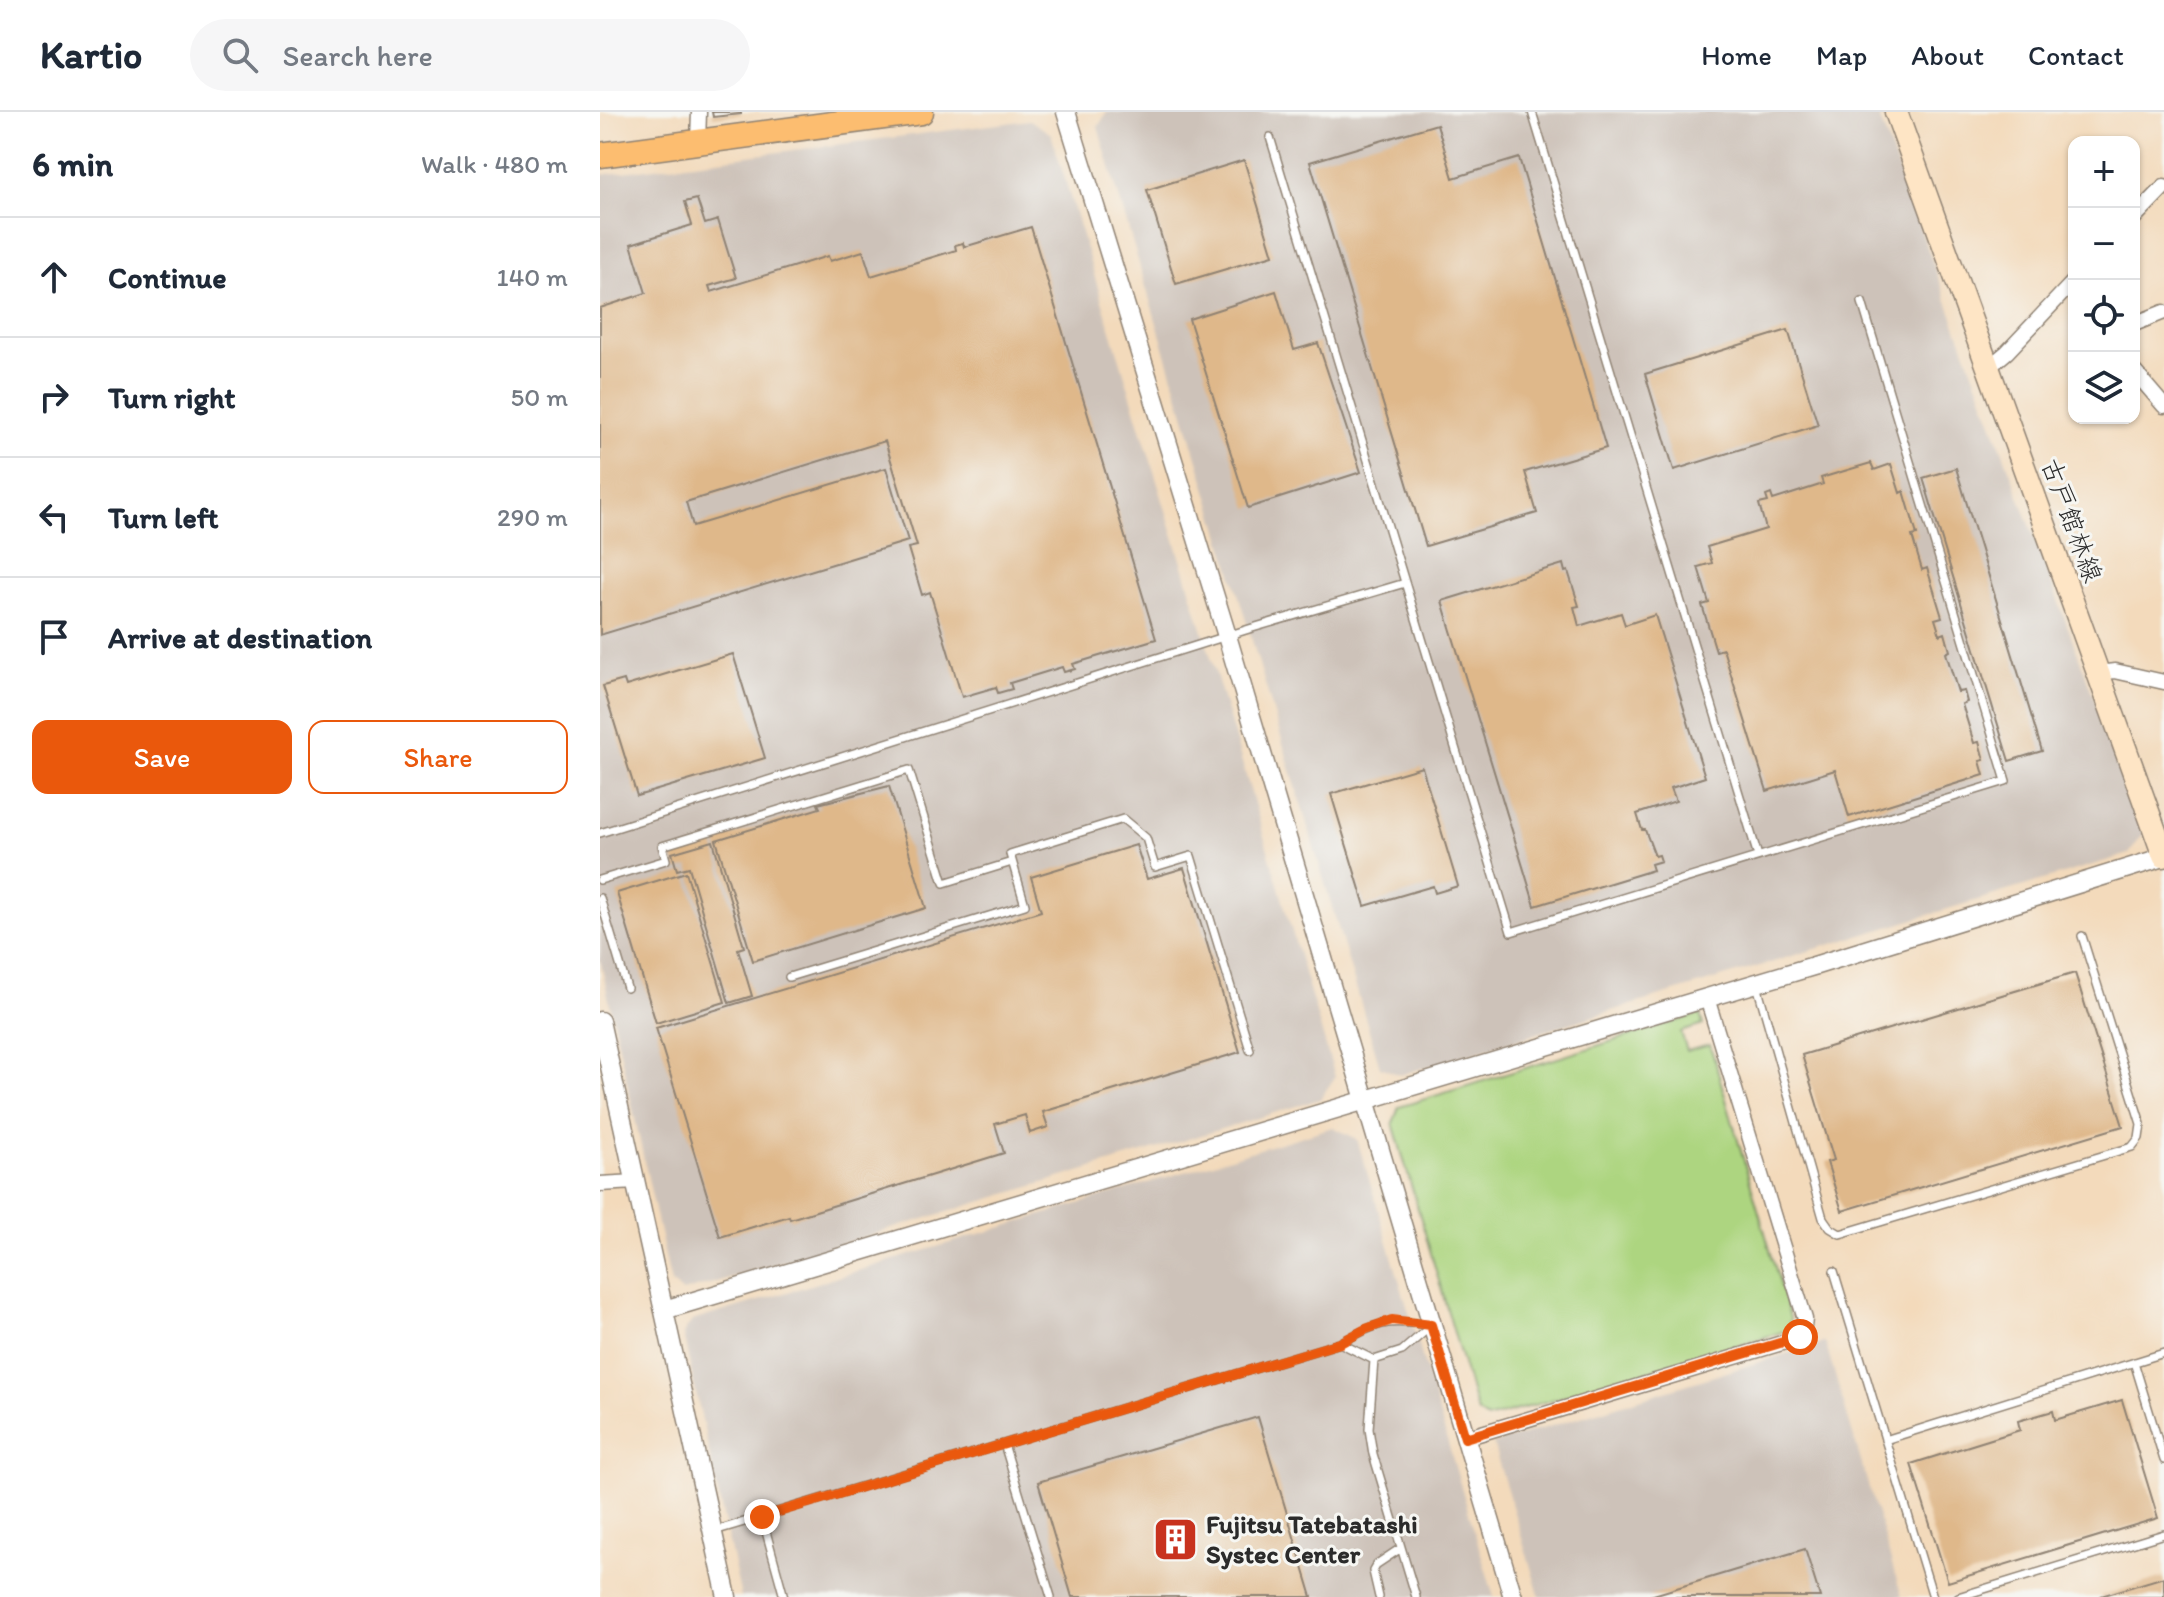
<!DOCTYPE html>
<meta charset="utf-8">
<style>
body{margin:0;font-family:Itim,"Klee One",sans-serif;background:#f6f6f7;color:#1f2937}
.controls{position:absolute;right:24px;top:24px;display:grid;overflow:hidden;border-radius:16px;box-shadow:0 2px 6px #0004}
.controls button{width:72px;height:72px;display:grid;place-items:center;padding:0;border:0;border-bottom:2px solid #e0e1e3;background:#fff;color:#1f2937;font:40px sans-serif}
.stop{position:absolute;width:24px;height:24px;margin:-18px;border:6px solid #ea580c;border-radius:50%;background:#fff}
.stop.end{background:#ea580c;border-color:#fff;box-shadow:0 2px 8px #0008}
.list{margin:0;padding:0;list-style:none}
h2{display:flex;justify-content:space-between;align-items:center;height:104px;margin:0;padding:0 32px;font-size:34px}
h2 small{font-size:26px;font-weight:400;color:#747a83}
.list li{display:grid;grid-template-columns:52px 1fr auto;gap:24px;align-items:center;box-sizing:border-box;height:120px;padding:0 32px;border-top:2px solid #e0e1e3}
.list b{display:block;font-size:30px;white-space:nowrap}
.list em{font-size:26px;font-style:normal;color:#747a83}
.actions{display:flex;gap:16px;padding:24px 32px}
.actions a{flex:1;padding:18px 0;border:2px solid #ea580c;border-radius:16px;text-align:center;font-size:28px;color:#ea580c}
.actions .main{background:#ea580c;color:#fff}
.icon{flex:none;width:44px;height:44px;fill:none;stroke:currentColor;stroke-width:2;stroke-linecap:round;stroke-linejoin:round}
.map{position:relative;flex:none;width:1564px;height:1485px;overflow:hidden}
header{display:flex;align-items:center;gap:48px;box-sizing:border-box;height:112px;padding:0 40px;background:#fff;border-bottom:2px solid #e0e1e3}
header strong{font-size:38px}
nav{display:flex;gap:44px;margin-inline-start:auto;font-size:28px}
.search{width:560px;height:72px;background:#f6f6f7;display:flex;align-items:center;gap:20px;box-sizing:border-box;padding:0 28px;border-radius:44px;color:#747a83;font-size:30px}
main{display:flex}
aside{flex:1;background:#fff}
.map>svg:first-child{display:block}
.industrial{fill:#cdc2b9}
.green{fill:#add580;stroke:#6c8056;stroke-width:2}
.building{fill:#dfb88a}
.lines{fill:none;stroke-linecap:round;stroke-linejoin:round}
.service-casing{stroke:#8f8273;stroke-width:10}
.minor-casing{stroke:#8f8273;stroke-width:17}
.tertiary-casing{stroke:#8f8273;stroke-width:21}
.secondary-casing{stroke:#8f8273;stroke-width:25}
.primary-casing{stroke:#8f8273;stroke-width:27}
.service{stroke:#fff;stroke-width:7}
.minor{stroke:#fff;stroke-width:14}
.tertiary{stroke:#fff;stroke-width:18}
.secondary{stroke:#fee5c5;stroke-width:22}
.primary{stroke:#fcbd6f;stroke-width:24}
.route{stroke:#ea580c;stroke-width:10}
.labels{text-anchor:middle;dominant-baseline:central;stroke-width:6;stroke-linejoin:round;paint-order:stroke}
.street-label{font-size:26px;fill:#2b2b2b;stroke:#f6f6f2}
.poi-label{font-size:26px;font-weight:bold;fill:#2b2b2b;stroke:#f6f6f2;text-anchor:start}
</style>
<header>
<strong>Kartio</strong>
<div class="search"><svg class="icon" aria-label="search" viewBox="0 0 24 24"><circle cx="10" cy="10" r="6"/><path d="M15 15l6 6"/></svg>Search here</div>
<nav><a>Home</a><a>Map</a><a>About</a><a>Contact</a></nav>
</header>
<main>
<aside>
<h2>6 min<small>Walk · 480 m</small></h2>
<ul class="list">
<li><svg class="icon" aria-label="ahead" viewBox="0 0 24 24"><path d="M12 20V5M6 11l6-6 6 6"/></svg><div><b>Continue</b></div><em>140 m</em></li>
<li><svg class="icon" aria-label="right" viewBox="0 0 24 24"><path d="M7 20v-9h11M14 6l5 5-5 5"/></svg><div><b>Turn right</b></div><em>50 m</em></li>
<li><svg class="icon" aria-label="left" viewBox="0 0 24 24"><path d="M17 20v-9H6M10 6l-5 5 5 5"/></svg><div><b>Turn left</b></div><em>290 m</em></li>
<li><svg class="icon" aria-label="arrive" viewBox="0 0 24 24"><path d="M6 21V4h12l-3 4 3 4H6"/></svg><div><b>Arrive at destination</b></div></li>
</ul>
<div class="actions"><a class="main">Save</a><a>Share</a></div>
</aside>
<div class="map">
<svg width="1564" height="1485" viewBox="0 0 1564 1485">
<rect width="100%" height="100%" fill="#f6f6f2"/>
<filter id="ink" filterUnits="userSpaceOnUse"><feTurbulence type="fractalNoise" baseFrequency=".0125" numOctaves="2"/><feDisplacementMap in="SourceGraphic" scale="16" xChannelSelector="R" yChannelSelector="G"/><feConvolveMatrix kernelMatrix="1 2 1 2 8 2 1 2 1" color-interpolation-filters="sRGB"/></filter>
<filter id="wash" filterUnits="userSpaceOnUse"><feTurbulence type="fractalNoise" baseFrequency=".006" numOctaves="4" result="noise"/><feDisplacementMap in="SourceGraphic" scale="32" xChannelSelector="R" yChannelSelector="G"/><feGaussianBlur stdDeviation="1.8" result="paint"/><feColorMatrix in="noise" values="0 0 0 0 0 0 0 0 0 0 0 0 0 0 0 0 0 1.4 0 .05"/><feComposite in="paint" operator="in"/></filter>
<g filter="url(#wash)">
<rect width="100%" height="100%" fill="#f3dabb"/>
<path class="industrial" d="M 507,0 L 1277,0 L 1544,721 L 1529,742 L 800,963 L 780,955 L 498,15 Z
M 430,8 L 451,22 L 615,559 L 735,965 L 720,987 L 83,1180 L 71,1171 L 0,847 L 0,63 Z
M 733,1015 L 757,1027 L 894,1485 L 141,1485 L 83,1222 L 92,1209 Z
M 1225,1230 L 1302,1485 L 940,1485 L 893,1332 Z"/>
<path class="green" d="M 1100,902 L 1103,913 L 1081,920 L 1087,939 L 1110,933 L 1190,1206 L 1189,1218 L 887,1307 L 877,1300 L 793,1011 L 799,995 Z"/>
<g id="blocks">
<path class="building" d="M 112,0 L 141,0 L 141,2 L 113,5 Z
M 837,12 L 853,66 L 919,46 L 1006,336 L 925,360 L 937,401 L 826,434 L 710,50 Z
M 644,48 L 673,143 L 576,172 L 547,78 Z
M 97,87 L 105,112 L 118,108 L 136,166 L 109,174 L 111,180 L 228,144 L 230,149 L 263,139 L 271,164 L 356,138 L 355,133 L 363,131 L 364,135 L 431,115 L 556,527 L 473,552 L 475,557 L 464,560 L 462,555 L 410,571 L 412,577 L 398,581 L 396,575 L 362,585 L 330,480 L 322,483 L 308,436 L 317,434 L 285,329 L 86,390 L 93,414 L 286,356 L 308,429 L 0,523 L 0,196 L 46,181 L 31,132 L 92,113 L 85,90 Z
M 676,179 L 694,238 L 718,231 L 761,360 L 648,396 L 589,207 Z
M 1188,218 L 1218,313 L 1074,358 L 1045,262 Z
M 1271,351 L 1274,358 L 1291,352 L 1300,381 L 1304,379 L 1317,423 L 1312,424 L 1322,458 L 1327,456 L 1342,505 L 1335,507 L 1340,523 L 1345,521 L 1350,539 L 1346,541 L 1358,580 L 1364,579 L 1367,590 L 1362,592 L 1374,631 L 1379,630 L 1384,648 L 1380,649 L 1384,663 L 1249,705 L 1235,658 L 1167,679 L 1123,537 L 1116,539 L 1102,493 L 1109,491 L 1098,455 L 1112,451 L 1107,435 L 1166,417 L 1159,392 L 1168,390 L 1166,384 L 1171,382 L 1173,388 L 1223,372 L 1221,366 Z
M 1356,356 L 1442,639 L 1409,649 L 1323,366 Z
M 963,452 L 965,460 L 968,459 L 979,494 L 974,495 L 979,514 L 1021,501 L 1025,513 L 1055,503 L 1105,665 L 1071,676 L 1076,689 L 1037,702 L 1042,718 L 1045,718 L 1055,744 L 1059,743 L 1061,749 L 1051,752 L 1053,758 L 935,794 L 842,489 Z
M 133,542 L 165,646 L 37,684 L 3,574 L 24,568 L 26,574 Z
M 822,655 L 858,774 L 835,781 L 833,774 L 765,794 L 731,682 Z
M 289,674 L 326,796 L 153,849 L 116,728 L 220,696 L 218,692 Z
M 113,729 L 144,835 L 138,837 L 152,884 L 129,891 L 89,755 L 77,758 L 72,741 Z
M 536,733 L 547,767 L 584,756 L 640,940 L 443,1000 L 448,1015 L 430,1021 L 425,1003 L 395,1012 L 404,1041 L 190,1107 L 189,1104 L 120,1125 L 56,916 L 441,799 L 431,765 Z
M 86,760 L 125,890 L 56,911 L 17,781 Z
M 1475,861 L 1523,1014 L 1242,1099 L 1227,1050 L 1234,1048 L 1202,943 Z
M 1522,1288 L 1558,1406 L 1348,1470 L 1311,1352 L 1420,1318 L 1418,1309 L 1453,1299 L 1455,1308 Z
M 658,1305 L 712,1485 L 472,1485 L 438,1370 Z
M 1205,1437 L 1220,1485 L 1050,1485 L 1050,1484 Z
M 1564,1465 L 1564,1485 L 1501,1485 L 1501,1484 Z"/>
</g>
</g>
<g filter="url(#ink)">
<use href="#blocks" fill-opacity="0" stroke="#8f8273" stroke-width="2"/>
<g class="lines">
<defs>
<path id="service" d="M 932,0 L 1158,744
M 670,25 L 911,820 L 1406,669 L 1262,190
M 0,721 L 649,517 L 805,471
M 0,768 L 66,748 L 62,734 L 309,658 L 344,771 L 412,750
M 0,786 L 27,876
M 189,865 L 425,793 L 410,742 L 523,707 L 546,726 L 555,755 L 591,744 L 650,938
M 1157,873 L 1223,1106 L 1230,1116 L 1240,1122 L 1532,1035 L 1539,1026 L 1541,1012 L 1482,824
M 1234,1159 L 1333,1485
M 740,1231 L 774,1248 L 802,1239 L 831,1214
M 774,1248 L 769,1317 L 773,1342 L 816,1485
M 1534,1250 L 1564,1348
M 1285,1328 L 1564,1241
M 404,1332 L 451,1485
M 162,1405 L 184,1485
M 114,1419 L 740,1231 C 779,1210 785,1207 829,1213
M 779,1485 L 773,1459 L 777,1452 L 801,1436
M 1358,1485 L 1564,1422"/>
<path id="minor" d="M 98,30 L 99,0
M 1534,106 L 1564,75
M 1534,212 L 1564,200
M 1388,256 L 1407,240 L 1474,169
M 1534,259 L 1564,294
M 1498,561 L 1515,559 L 1564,570
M 0,1072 L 36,1070
M 865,1326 L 1192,1228 C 1202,1224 1204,1218 1205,1207 L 1107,886"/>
<path id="tertiary" d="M 466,0 L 627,524 L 913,1485
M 0,909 L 127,1485
M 64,1198 L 1217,853 L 1564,745"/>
<path id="secondary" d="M 1296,0 L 1564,744"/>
<path id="primary" d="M 0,43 L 321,0"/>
</defs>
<use href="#service" class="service-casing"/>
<use href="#minor" class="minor-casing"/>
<use href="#tertiary" class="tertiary-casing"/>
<use href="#secondary" class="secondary-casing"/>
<use href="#primary" class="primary-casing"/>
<use href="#service" class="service"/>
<use href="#minor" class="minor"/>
<use href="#tertiary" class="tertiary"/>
<use href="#secondary" class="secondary"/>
<use href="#primary" class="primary"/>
</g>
</g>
<g class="lines" filter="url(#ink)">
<path class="route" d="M 162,1405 L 740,1231 L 766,1217 L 792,1208 L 831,1213 L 865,1326 L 1200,1225"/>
</g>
<defs>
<symbol id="building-square" viewBox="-11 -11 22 22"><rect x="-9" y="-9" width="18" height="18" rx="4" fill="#c8321e" stroke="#f6f6f2"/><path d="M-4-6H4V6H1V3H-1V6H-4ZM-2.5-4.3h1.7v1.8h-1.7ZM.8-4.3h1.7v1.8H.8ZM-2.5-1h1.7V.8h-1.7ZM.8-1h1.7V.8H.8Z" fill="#fff"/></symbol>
</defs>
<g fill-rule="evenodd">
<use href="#building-square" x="550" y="1402" width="51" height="51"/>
</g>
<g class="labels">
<g class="street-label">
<text transform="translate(1472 408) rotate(70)">古戸館林線</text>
</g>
<g class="poi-label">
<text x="606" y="1412">Fujitsu Tatebatashi<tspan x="606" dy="30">Systec Center</tspan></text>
</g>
</g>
</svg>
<div class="controls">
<button>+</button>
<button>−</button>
<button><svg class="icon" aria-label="locate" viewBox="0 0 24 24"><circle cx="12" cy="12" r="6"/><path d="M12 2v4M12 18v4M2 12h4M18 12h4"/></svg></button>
<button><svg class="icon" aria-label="layers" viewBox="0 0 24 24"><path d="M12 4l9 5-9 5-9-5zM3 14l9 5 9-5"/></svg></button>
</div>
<div class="stop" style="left:1200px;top:1225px"></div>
<div class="stop end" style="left:162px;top:1405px"></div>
</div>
</main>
